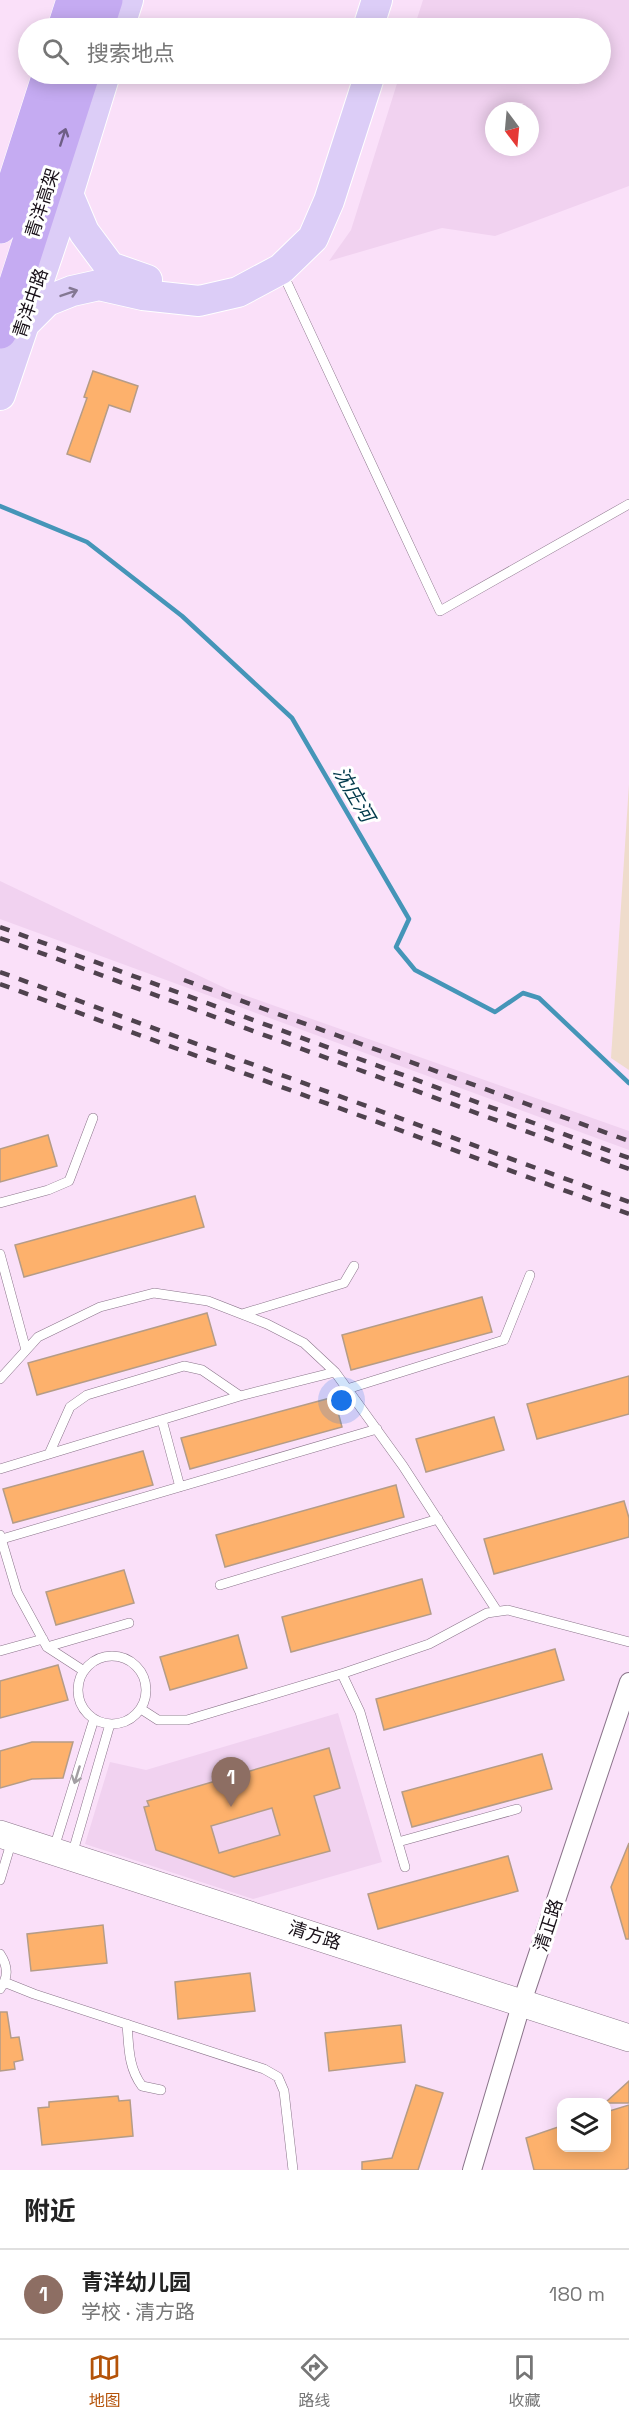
<!DOCTYPE html>
<html lang="zh">
<meta charset="utf-8">
<style>
body{margin:0;font-family:"Space Grotesk","Noto Sans SC",sans-serif;background:#f2f2f2;color:#222}
.controls{position:absolute;right:18px;bottom:18px;display:grid;overflow:hidden;border-radius:12px;box-shadow:0 3px 15px #0003}
.controls button{width:54px;height:54px;display:grid;place-items:center;padding:0;border:0;border-bottom:2px solid #e0e0e0;background:#fff;color:#222;font:30px sans-serif}
.compass{position:absolute;left:485px;top:102px;width:54px;height:54px;border-radius:50%;background:#fff;box-shadow:0 3px 15px #0003;rotate:164deg}
.you{position:absolute;left:342px;top:1401px;width:21px;height:21px;margin:-15px;border:4px solid #fff;border-radius:50%;background:#1a73e8;box-shadow:0 0 0 9px #1a73e833}
.badge{display:grid;place-items:center;width:39px;height:39px;border-radius:50%;background:#b45309;color:#fff;font-size:20px;font-weight:700}
.pin{position:absolute;translate:-50% -50px;filter:drop-shadow(0 2px 3px #0008)}
.pin::after{content:'';position:absolute;top:32px;width:21px;height:18px;background:inherit;clip-path:polygon(0 0,100% 0,50% 100%)}
.list{margin:0;padding:0;list-style:none}
h2{display:flex;justify-content:space-between;align-items:center;height:78px;margin:0;padding:0 24px;font-size:26px}
h2 small{font-size:20px;font-weight:400;color:#767676}
.list li{display:grid;grid-template-columns:39px 1fr auto;gap:18px;align-items:center;box-sizing:border-box;height:90px;padding:0 24px;border-top:2px solid #e0e0e0}
.list b{display:block;font-size:22px;white-space:nowrap}
.list p{margin:0;font-size:20px;white-space:nowrap;color:#767676}
.list em{font-size:20px;font-style:normal;color:#767676}
.icon{flex:none;width:33px;height:33px;fill:none;stroke:currentColor;stroke-width:2;stroke-linecap:round;stroke-linejoin:round}
.map{position:relative;flex:none;width:629px;height:2170px;overflow:hidden}
.search{position:absolute;background:#fff;box-shadow:0 3px 15px #0003;left:18px;right:18px;top:18px;height:66px;display:flex;align-items:center;gap:15px;box-sizing:border-box;padding:0 21px;border-radius:33px;color:#767676;font-size:22px}
.sheet{height:168px;background:#fff}
nav{display:flex;justify-content:space-around;align-items:center;box-sizing:border-box;height:84px;border-top:2px solid #e0e0e0;background:#fff;font-size:16px;color:#767676}
nav a{display:grid;justify-items:center;gap:3px}
nav .on{color:#b45309}
.map>svg:first-child{display:block}
.built{fill:#f1d2f0;fill-rule:evenodd}
.industrial{fill:#efdccc}
.lines{fill:none;stroke-linecap:round;stroke-linejoin:round}
.stream{stroke:#4595b8;stroke-width:4.5}
.building{fill:#fdb16c;stroke:#b59c87;stroke-width:1.5;fill-rule:evenodd}
.lane-casing{stroke:#8a748a;stroke-width:10}
.street-casing{stroke:#8a748a;stroke-width:20}
.secondary-casing{stroke:#8a748a;stroke-width:28}
.primary-casing{stroke:#fff;stroke-width:32}
.highway-casing{stroke:#fff;stroke-width:34}
.lane{stroke:#fff;stroke-width:9}
.street{stroke:#fff;stroke-width:18}
.secondary{stroke:#fff;stroke-width:27}
.primary{stroke:#dccdf7;stroke-width:30}
.highway{stroke:#c5abf2;stroke-width:33}
.rail{stroke:#4f424e;stroke-width:4.5;stroke-dasharray:10 10;stroke-linecap:butt}
.oneway{stroke:#6e5e85}
.oneway2{stroke:#847893}
.oneway3{stroke:#a39fa3}
.labels{text-anchor:middle;dominant-baseline:central;stroke-width:6;stroke-linejoin:round;paint-order:stroke}
.street-label{font-size:18px;fill:#181018;stroke:#fff}
.water-label{font-size:20px;font-style:italic;fill:#01394b;stroke:#fff}
</style>
<div class="map">
<svg width="629" height="2170" viewBox="0 0 629 2170">
<rect width="100%" height="100%" fill="#fae0f9"/>
<path class="built" d="M 423,0 L 629,0 L 629,186 L 495,236 L 442,228 L 329,261 L 351,230 L 400,74 L 600,74 L 600,28 L 414,28 ZM 494,111 L 530,111 L 530,147 L 494,147 Z
M 0,881 L 227,989 L 629,1131 L 629,1150 L 0,919 Z
M 338,1713 L 382,1862 L 253,1899 L 85,1844 L 110,1762 L 146,1770 Z"/>
<path class="industrial" d="M 629,784 L 629,1070 L 611,1058 Z"/>
<g class="lines">
<path class="stream" d="M 0,506 L 87,542 L 182,616 L 292,718 L 409,919 L 396,947 L 415,970 L 495,1012 L 523,993 L 539,998 L 629,1083"/>
</g>
<path class="building" d="M 93,371 L 138,386 L 130,412 L 109,405 L 90,462 L 67,454 L 87,398 L 84,397 Z
M 48,1135 L 57,1166 L 0,1182 L 0,1149 Z
M 195,1196 L 204,1227 L 24,1277 L 15,1245 Z
M 482,1297 L 492,1332 L 351,1370 L 342,1335 Z
M 207,1313 L 216,1345 L 37,1395 L 28,1363 Z
M 629,1376 L 629,1414 L 537,1439 L 527,1404 Z
M 334,1397 L 342,1427 L 190,1469 L 181,1438 Z
M 494,1417 L 504,1450 L 426,1472 L 416,1439 Z
M 143,1451 L 153,1485 L 13,1523 L 3,1489 Z
M 396,1485 L 404,1517 L 225,1567 L 216,1535 Z
M 624,1501 L 629,1518 L 629,1537 L 494,1574 L 484,1539 Z
M 124,1570 L 134,1603 L 56,1625 L 46,1592 Z
M 422,1579 L 431,1614 L 291,1652 L 282,1617 Z
M 238,1635 L 247,1668 L 170,1690 L 160,1657 Z
M 555,1649 L 564,1680 L 384,1730 L 376,1699 Z
M 58,1665 L 68,1700 L 0,1718 L 0,1681 Z
M 32,1742 L 73,1742 L 63,1778 L 32,1779 L 0,1788 L 0,1751 Z
M 329,1748 L 340,1788 L 314,1796 L 330,1851 L 234,1877 L 156,1850 L 144,1807 L 149,1806 L 147,1801 ZM 272,1808 L 280,1835 L 219,1853 L 211,1826 Z
M 542,1754 L 552,1789 L 412,1827 L 402,1792 Z
M 629,1843 L 629,1939 L 626,1939 L 611,1887 Z
M 508,1856 L 518,1891 L 378,1929 L 368,1894 Z
M 103,1925 L 107,1963 L 31,1971 L 27,1934 Z
M 250,1973 L 255,2011 L 178,2019 L 175,1982 Z
M 0,2012 L 7,2012 L 11,2038 L 19,2037 L 23,2060 L 14,2062 L 15,2069 L 0,2071 Z
M 401,2025 L 405,2062 L 329,2071 L 325,2033 Z
M 629,2081 L 629,2103 L 605,2103 Z
M 416,2085 L 443,2093 L 418,2170 L 362,2170 L 362,2162 L 392,2158 Z
M 118,2096 L 119,2101 L 130,2100 L 133,2136 L 42,2145 L 38,2108 L 49,2107 L 49,2102 Z
M 629,2105 L 629,2168 L 625,2170 L 534,2170 L 526,2138 L 561,2126 L 561,2148 L 606,2148 L 606,2112 Z"/>
<g class="lines">
<defs>
<path id="lane" d="M 283,274 L 440,611 L 629,504
M 0,1203 L 48,1190 L 69,1181 L 93,1118
M 0,1254 L 26,1350
M 242,1314 L 344,1283 L 354,1266
M 0,1379 L 38,1337 L 100,1307 L 154,1293 L 208,1301 L 267,1324 L 304,1343 L 335,1372 L 403,1466 L 497,1611
M 347,1389 L 504,1340 L 530,1275
M 162,1420 L 180,1487
M 49,1454 L 70,1407 L 87,1395 L 184,1366 L 202,1370 L 240,1396
M 0,1469 L 240,1396 L 335,1372
M 0,1535 L 17,1592 L 47,1647 L 84,1671
M 2,1539 L 377,1429
M 220,1585 L 438,1519
M 47,1647 L 129,1623
M 0,1651 L 43,1639
M78 1690a34 34 0 1 1 68 0a34 34 0 1 1-68 0Z
M 342,1674 L 360,1712 L 405,1867
M 141,1709 L 158,1720 L 187,1720 L 344,1673 L 429,1644 L 487,1613 L 508,1610 L 629,1642
M 398,1842 L 517,1809
M 54,1848 L 94,1719
M 72,1855 L 110,1724
M 0,1880 L 12,1840
M 0,1954 C 8,1966 9,1977 0,1989
M 4,1982 L 34,1994 L 264,2069 L 278,2077 L 284,2091 L 293,2170
M 127,2024 C 129,2047 128,2067 142,2086 L 161,2090"/>
<path id="street" d="M 472,2170 L 522,2002 L 629,1682"/>
<path id="secondary" d="M 0,1834 L 629,2038"/>
<path id="primary" d="M 119,28 L 128,0
M 368,28 L 377,0
M 68,194 L 84,232 L 110,267 L 147,280
M 22,326 L 47,301 L 72,291 L 99,285 L 143,295 L 199,301 L 238,292 L 281,269 L 313,238 L 329,201 L 370,74
M 0,395 L 68,194 L 105,74"/>
<path id="highway" d="M 64,28 L 73,0
M 97,28 L 106,0
M 0,227 L 49,74
M 0,332 L 83,74"/>
</defs>
<use href="#lane" class="lane-casing"/>
<use href="#street" class="street-casing"/>
<use href="#secondary" class="secondary-casing"/>
<use href="#primary" class="primary-casing"/>
<use href="#highway" class="highway-casing"/>
<use href="#lane" class="lane"/>
<use href="#street" class="street"/>
<use href="#secondary" class="secondary"/>
<use href="#primary" class="primary"/>
<use href="#highway" class="highway"/>
<path class="rail" d="M 0,927 L 629,1158
M 0,938 L 629,1169
M 0,972 L 629,1202
M 184,980 L 629,1141
M 0,984 L 629,1214"/>
</g>
<defs><path id="oneway-shaft" d="M-6 0H5M1.5-3L5.5 0L1.5 3" fill="none" stroke-width="1.6" stroke-linecap="round" stroke-linejoin="round" transform="scale(1.5)"/></defs>
<use class="oneway" href="#oneway-shaft" transform="translate(63 137) rotate(-72)"/>
<use class="oneway2" href="#oneway-shaft" transform="translate(69 293) rotate(-19)"/>
<use class="oneway3" href="#oneway-shaft" transform="translate(77 1775) rotate(107)"/>
<g class="labels">
<g class="street-label">
<text transform="translate(42 203) rotate(-72)">青洋高架</text>
<text transform="translate(30 303) rotate(-71)">青洋中路</text>
<text transform="translate(548 1925) rotate(-72)">清正路</text>
<text transform="translate(315 1935) rotate(18)">清方路</text>
</g>
<g class="water-label">
<text transform="translate(354 794) rotate(60)">沈庄河</text>
</g>
</g>
</svg>
<div class="controls">
<button><svg class="icon" aria-label="layers" viewBox="0 0 24 24"><path d="M12 4l9 5-9 5-9-5zM3 14l9 5 9-5"/></svg></button>
</div>
<svg class="compass" viewBox="-18 -18 36 36"><path d="M0-13l5 13h-10z" fill="#e53935"/><path d="M0 13l5-13h-10z" fill="#767676"/></svg>
<div class="you"></div>
<div class="pin badge" style="left:231px;top:1807px;background:#8d6e63">1</div>
<div class="search"><svg class="icon" aria-label="search" viewBox="0 0 24 24"><circle cx="10" cy="10" r="6"/><path d="M15 15l6 6"/></svg>搜索地点</div>
</div>
<section class="sheet">
<h2>附近<small></small></h2>
<ul class="list">
<li><span class="badge" style="background:#8d6e63">1</span><div><b>青洋幼儿园</b><p>学校 · 清方路</p></div><em>180 m</em></li>
</ul>
</section>
<nav>
<a class="on"><svg class="icon" aria-label="map" viewBox="0 0 24 24"><path d="M3 6l6-2 6 2 6-2v14l-6 2-6-2-6 2zM9 4v14M15 6v14"/></svg>地图</a>
<a><svg class="icon" aria-label="directions" viewBox="0 0 24 24"><path d="M12 3l9 9-9 9-9-9zM9 14v-3h6M13 9l2 2-2 2"/></svg>路线</a>
<a><svg class="icon" aria-label="saved" viewBox="0 0 24 24"><path d="M7 4h10v16l-5-4-5 4z"/></svg>收藏</a>
</nav>
